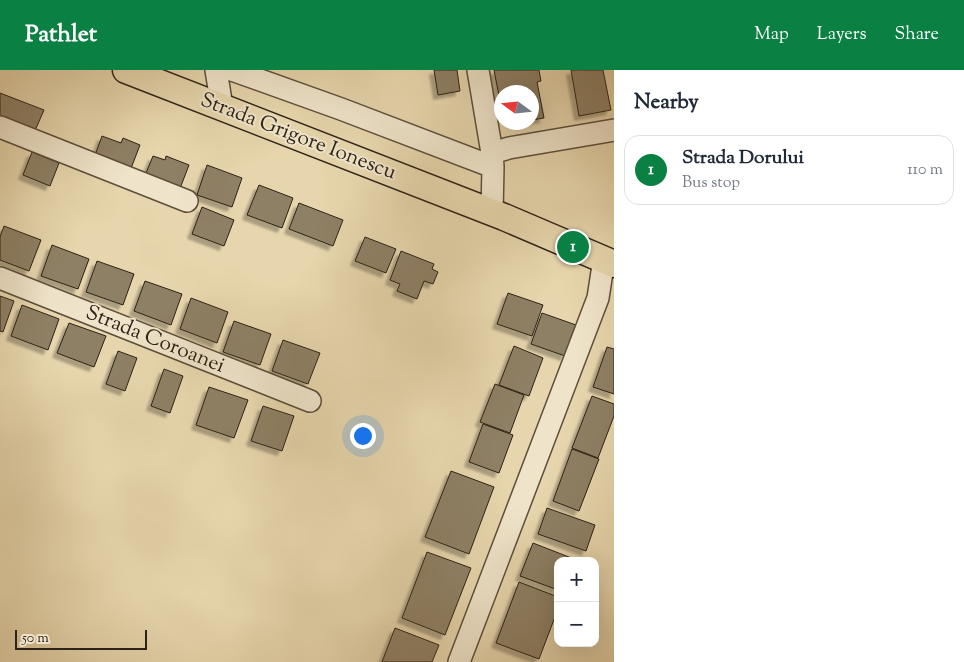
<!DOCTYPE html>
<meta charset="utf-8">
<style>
body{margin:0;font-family:"Sorts Mill Goudy",serif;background:#f2f2f3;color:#1f2937}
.controls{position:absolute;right:15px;bottom:15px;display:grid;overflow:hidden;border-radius:10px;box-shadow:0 5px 20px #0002}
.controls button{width:45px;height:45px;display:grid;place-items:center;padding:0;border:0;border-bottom:1px solid #e0e1e3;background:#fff;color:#1f2937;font:25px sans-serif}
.compass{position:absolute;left:494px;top:15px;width:45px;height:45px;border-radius:50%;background:#fff;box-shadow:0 5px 20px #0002;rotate:285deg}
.scale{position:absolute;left:15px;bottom:12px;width:132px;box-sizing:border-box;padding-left:5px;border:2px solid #2d2217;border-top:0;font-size:14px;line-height:18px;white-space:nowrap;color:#2d2217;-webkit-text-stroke:4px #efe4ca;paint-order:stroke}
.you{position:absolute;left:362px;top:365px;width:18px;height:18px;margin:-12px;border:4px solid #fff;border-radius:50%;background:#1a73e8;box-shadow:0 0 0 8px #1a73e833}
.badge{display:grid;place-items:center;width:32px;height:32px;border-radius:50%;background:#0b8043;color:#fff;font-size:16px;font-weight:700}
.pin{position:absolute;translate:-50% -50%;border:2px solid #fff;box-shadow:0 1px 5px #0006}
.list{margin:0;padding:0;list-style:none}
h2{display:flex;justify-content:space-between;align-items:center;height:65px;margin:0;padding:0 20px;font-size:21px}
h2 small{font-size:16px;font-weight:400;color:#747a83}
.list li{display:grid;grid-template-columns:32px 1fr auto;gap:15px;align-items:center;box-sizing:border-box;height:70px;margin:0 10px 10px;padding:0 10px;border:1px solid #e0e1e3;border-radius:15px}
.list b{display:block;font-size:19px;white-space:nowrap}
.list p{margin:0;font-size:16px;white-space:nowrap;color:#747a83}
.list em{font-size:16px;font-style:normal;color:#747a83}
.map{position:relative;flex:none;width:614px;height:592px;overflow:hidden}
header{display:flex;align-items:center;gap:30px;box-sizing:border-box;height:70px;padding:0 25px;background:#0b8043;color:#fff}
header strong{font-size:24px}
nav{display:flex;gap:28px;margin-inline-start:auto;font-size:18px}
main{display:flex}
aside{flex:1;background:#fff}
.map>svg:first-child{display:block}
.building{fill:#8e8065;stroke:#2d2217;filter:url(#shadow)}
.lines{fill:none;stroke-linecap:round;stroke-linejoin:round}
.minor-casing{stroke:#5c4f3c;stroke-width:24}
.major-casing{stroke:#2d2217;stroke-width:29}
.minor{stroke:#efe4ca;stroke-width:21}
.major{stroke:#e7d6ad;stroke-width:26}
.labels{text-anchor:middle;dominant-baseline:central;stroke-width:4;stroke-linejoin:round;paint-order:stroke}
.street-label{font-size:21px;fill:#2d2217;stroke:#efe4ca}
</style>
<header>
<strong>Pathlet</strong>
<nav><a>Map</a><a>Layers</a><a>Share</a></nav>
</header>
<main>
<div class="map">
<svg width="614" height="592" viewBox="0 0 614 592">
<defs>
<filter id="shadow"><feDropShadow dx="-4.5" dy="4.5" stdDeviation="1" flood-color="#0004"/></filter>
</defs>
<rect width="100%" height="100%" fill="#e7d6ad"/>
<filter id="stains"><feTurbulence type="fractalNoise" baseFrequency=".004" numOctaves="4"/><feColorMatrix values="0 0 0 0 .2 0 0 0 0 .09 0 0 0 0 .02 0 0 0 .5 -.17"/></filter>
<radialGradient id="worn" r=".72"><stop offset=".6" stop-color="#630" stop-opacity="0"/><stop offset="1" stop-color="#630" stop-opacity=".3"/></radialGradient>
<path class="building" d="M 434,0 L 457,0 L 460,21 L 438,25 Z
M 494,0 L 539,0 L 541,11 L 537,12 L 544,48 L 532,50 L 532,22 L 502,22 L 502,30 L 500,31 Z
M 571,0 L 603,0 L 611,40 L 579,46 Z
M 0,23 L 44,40 L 34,63 L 0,50 Z
M 102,66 L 121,73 L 123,68 L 140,75 L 130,101 L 94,88 Z
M 32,82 L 59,93 L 50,116 L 23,105 Z
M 153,86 L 165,90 L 166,86 L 189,95 L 179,121 L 144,108 Z
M 207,95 L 242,108 L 232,137 L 197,125 Z
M 259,115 L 293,128 L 282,158 L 247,145 Z
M 299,133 L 343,150 L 333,176 L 289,159 Z
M 202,137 L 234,150 L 224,176 L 192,164 Z
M 4,156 L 41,170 L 29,201 L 0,190 L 0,167 Z
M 365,167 L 396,179 L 386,203 L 355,191 Z
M 52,175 L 89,189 L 78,219 L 41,206 Z
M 401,181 L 434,194 L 432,199 L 438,202 L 433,214 L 424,211 L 417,229 L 397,221 L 400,214 L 390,210 Z
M 97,191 L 134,204 L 123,235 L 86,222 Z
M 145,211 L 182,224 L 171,255 L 134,241 Z
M 508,223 L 543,235 L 532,266 L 497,254 Z
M 0,226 L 14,231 L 3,262 L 0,261 Z
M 191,228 L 228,242 L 217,273 L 180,259 Z
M 22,235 L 59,249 L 48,280 L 11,266 Z
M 542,243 L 576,255 L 565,286 L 531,274 Z
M 234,251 L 271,264 L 260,295 L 223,282 Z
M 69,253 L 106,266 L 94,297 L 57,283 Z
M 283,270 L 320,283 L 308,314 L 272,301 Z
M 514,276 L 543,288 L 529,326 L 499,315 Z
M 607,277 L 614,279 L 614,324 L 593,317 Z
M 118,281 L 137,288 L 125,321 L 106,314 Z
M 164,299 L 183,306 L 170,343 L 151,336 Z
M 495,314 L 524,325 L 510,363 L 480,352 Z
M 209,317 L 248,330 L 234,368 L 196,355 Z
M 592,326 L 614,334 L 614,346 L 598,388 L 572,378 Z
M 263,336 L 294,346 L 282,381 L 251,371 Z
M 483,354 L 513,365 L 499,403 L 469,392 Z
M 572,379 L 599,389 L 579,441 L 553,431 Z
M 451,401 L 494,417 L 469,484 L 425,467 Z
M 547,438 L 595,455 L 586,481 L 538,464 Z
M 533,473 L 574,489 L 574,491 L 558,491 L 558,520 L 520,506 Z
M 427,482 L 471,498 L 445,565 L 402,548 Z
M 519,512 L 558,527 L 558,539 L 539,589 L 496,573 Z
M 395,558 L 439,575 L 432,592 L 382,592 Z"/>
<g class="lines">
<defs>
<path id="minor" d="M 216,0 L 222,37
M 232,0 L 341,39 L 493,97
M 478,0 L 492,83 L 493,97 L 492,142
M 0,57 L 187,131
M 492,83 L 509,78 L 614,60
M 0,208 L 310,331
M 459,592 L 598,228 L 604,189"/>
<path id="major" d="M 126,0 L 504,147 L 614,194"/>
</defs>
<use href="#minor" class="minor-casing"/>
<use href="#major" class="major-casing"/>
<use href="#minor" class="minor"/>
<use href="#major" class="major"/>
</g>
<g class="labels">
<g class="street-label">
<text transform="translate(298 67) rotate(21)">Strada Grigore Ionescu</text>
<text transform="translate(155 270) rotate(22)">Strada Coroanei</text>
</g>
</g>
<rect width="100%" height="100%" filter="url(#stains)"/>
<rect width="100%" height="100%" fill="url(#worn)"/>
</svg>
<div class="controls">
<button>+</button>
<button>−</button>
</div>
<svg class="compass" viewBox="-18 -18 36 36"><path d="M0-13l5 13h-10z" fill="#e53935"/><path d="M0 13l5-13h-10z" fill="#747a83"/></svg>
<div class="scale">50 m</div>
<div class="you"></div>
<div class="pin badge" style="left:573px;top:177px">1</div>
</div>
<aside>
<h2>Nearby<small></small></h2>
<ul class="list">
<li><span class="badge">1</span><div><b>Strada Dorului</b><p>Bus stop</p></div><em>110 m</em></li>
</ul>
</aside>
</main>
